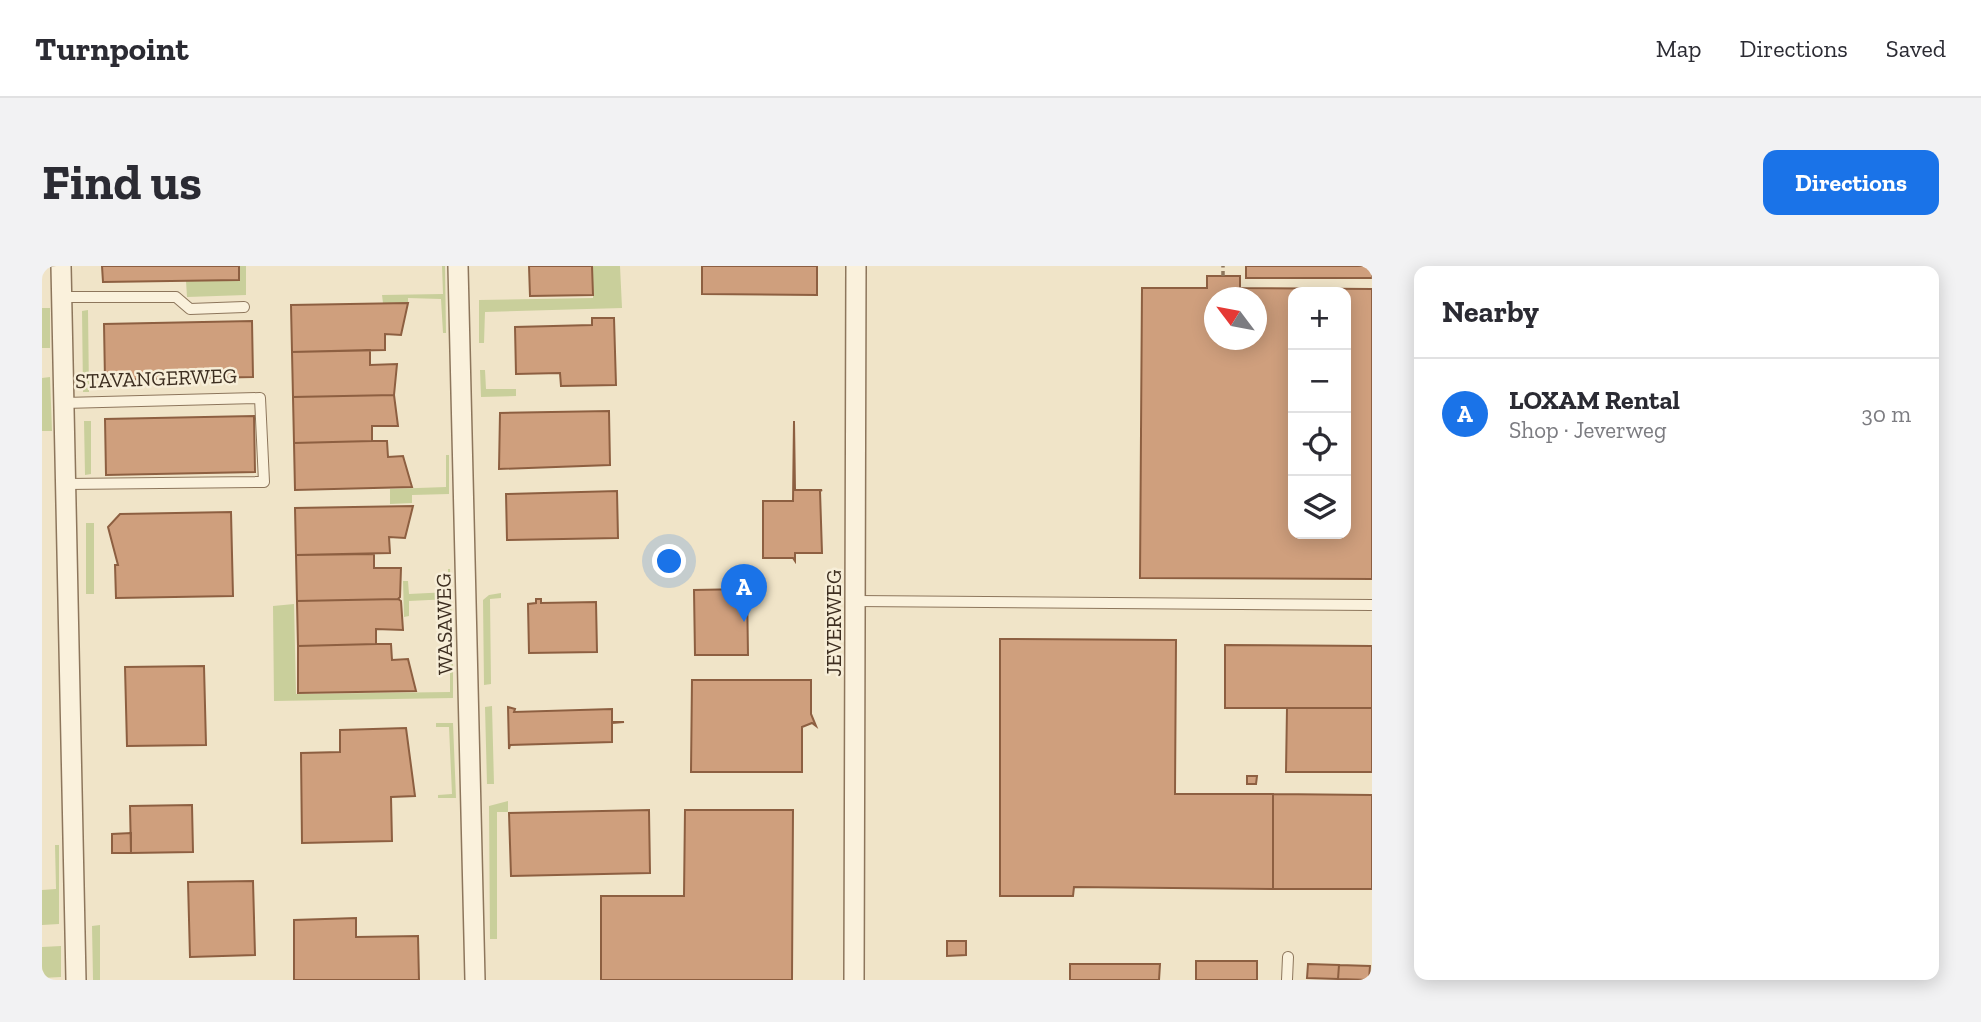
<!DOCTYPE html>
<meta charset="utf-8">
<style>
body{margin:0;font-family:"Zilla Slab",serif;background:#f2f2f3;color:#2b2b33}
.controls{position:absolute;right:21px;top:21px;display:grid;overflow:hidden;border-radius:14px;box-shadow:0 4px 18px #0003}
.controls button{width:63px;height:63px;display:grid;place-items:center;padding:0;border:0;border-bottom:2px solid #e1e1e2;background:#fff;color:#2b2b33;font:35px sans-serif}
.compass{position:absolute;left:1162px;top:21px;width:63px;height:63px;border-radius:50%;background:#fff;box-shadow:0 4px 18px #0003;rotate:302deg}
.you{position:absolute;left:628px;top:296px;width:24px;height:24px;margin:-18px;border:5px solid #fff;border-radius:50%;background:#1a73e8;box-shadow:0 0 0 10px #1a73e833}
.badge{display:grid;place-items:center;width:46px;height:46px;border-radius:50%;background:#1a73e8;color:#fff;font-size:23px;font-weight:700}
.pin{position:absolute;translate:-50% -58px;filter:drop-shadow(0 2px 4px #0008)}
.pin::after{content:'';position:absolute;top:37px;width:24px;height:21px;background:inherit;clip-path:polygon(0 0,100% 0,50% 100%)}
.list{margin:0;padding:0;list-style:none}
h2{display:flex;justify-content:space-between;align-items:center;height:91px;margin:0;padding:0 28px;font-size:30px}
h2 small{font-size:23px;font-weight:400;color:#7c7c81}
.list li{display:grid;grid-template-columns:46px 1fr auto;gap:21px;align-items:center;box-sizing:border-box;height:112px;padding:0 28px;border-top:2px solid #e1e1e2}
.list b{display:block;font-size:26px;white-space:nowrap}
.list p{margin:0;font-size:23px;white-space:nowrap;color:#7c7c81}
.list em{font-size:23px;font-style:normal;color:#7c7c81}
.icon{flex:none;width:38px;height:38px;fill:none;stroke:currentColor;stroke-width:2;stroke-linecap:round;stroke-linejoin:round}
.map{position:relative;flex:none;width:1330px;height:714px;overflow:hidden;border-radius:14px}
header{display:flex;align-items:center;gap:42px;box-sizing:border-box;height:98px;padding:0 35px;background:#fff;border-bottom:2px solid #e1e1e2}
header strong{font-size:33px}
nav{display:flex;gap:38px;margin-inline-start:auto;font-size:24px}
.intro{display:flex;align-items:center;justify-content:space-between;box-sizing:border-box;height:168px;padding:0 42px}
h1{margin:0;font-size:49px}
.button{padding:18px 32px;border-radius:14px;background:#1a73e8;color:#fff;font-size:24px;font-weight:700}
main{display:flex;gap:42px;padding:0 42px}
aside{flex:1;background:#fff;border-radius:14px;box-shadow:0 4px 18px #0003}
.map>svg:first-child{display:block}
.green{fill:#c9cf9b}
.building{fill:#cf9f7d;stroke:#8d5f41;stroke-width:2;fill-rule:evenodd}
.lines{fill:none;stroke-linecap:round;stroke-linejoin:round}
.service-casing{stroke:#8d765c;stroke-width:12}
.minor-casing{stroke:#8d765c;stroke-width:22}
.path{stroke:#8d765c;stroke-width:3.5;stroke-dasharray:5 3.5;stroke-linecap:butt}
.service{stroke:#faf1dc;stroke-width:10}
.minor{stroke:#faf1dc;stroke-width:19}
.labels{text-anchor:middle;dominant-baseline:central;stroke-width:5;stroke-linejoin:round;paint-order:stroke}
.street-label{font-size:21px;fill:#3d2e20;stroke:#f7eed8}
</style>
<header>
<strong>Turnpoint</strong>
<nav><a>Map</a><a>Directions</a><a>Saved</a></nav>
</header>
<div class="intro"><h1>Find us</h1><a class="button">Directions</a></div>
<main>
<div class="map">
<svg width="1330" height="714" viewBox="0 0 1330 714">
<rect width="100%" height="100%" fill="#f0e4c8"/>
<path class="green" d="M 197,0 L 204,0 L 204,29 L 145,31 L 144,15 L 197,14 Z
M 400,0 L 403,0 L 404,67 L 401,67 L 399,33 L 366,32 L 366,37 L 341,37 L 340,29 L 401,28 Z
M 551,0 L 578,0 L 580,42 L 443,46 L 442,77 L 437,77 L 437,34 L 551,32 Z
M 0,42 L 8,42 L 8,82 L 0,82 Z
M 46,44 L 47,126 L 41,126 L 40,45 Z
M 438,104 L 443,104 L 444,123 L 474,123 L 474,130 L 439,131 Z
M 8,111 L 10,165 L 0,165 L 0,112 Z
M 42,155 L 49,155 L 49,208 L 43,209 Z
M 404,189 L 407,189 L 407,228 L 370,229 L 370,237 L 348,238 L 348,223 L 404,221 Z
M 44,257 L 52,257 L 52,328 L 44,328 Z
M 406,303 L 408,303 L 410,359 L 407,333 L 367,335 L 367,350 L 362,351 L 361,315 L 366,315 L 367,328 L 407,326 Z
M 459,327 L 459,332 L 448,333 L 449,418 L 442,419 L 441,334 L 447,329 Z
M 252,338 L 254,428 L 408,426 L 408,393 L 411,393 L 411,432 L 232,435 L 231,340 Z
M 450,440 L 452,518 L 445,518 L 443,441 Z
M 394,457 L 411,457 L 414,532 L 396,532 L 396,529 L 410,528 L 407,461 L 394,461 Z
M 466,535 L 466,546 L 455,546 L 455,673 L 448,673 L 447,540 Z
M 13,579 L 17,579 L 17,658 L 0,659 L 0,624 L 14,623 Z
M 58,659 L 58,714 L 51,714 L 50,660 Z
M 19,680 L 19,711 L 0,712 L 0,681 Z"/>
<path class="building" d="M 60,0 L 197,0 L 197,14 L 61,16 Z
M 487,0 L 550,0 L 551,29 L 488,30 Z
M 660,0 L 775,0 L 775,29 L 660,28 Z
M 1204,0 L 1330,0 L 1330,12 L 1204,12 Z
M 1165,10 L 1198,10 L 1198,22 L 1330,23 L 1330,313 L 1098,312 L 1100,22 L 1165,22 ZM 1251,26 L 1304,26 L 1304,268 L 1251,268 ZM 1172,32 L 1214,32 L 1214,74 L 1172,74 Z
M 366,37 L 359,69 L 343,68 L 343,84 L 250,86 L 249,39 Z
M 550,52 L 572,52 L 574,119 L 519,120 L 518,107 L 474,108 L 473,61 L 550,59 Z
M 210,55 L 211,111 L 63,114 L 62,58 Z
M 328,84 L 328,99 L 355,98 L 352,129 L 251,131 L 250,86 Z
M 352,129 L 356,160 L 330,160 L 330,175 L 252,177 L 251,131 Z
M 567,145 L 568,199 L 457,203 L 458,147 Z
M 212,150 L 213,206 L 64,209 L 63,153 Z
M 752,155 L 753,224 L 780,224 L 778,225 L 780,287 L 753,287 L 753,295 L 751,292 L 721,292 L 721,235 L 751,235 Z
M 330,175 L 345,175 L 346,191 L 361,190 L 370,221 L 253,224 L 252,177 Z
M 575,225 L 576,272 L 465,274 L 464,228 Z
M 371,240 L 363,272 L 347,271 L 348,287 L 254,289 L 253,242 Z
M 189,246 L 191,330 L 74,332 L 73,299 L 76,299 L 66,261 L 78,248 Z
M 332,288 L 332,302 L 359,302 L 358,331 L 356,333 L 255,335 L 254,289 Z
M 705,323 L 706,389 L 653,389 L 652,324 Z
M 356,333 L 359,335 L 361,364 L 334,363 L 334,378 L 256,380 L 255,335 Z
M 494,333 L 499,333 L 499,337 L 554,336 L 555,386 L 487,387 L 486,338 L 494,337 Z
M 958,373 L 1134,374 L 1133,528 L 1231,528 L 1231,623 L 1032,621 L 1031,630 L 958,630 Z
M 334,378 L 349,378 L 350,394 L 366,393 L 374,425 L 256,427 L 256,380 Z
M 1183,379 L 1330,380 L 1330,442 L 1183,442 Z
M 162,400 L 164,479 L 85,480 L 83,401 Z
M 650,414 L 769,414 L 769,448 L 774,460 L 770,457 L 760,461 L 760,506 L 649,506 Z
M 466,441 L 473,443 L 472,446 L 570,443 L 570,456 L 582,456 L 570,457 L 570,476 L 468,479 L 467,483 Z
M 1245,442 L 1330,442 L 1330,506 L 1244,506 Z
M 364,462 L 373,530 L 349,531 L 350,575 L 260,577 L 259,487 L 298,486 L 298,464 Z
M 1205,510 L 1215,510 L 1214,518 L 1205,518 Z
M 1231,528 L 1330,529 L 1330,623 L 1231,623 Z
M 150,539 L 151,586 L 89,587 L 88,540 Z
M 607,544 L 608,607 L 469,610 L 467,547 Z
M 643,544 L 751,544 L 750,714 L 559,714 L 559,630 L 642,630 Z
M 89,567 L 89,587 L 70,587 L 70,568 Z
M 211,615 L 213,689 L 148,691 L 146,616 Z
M 314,652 L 314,671 L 376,670 L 377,714 L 252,714 L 252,654 Z
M 905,675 L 924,675 L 924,689 L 905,690 Z
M 1154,695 L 1215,695 L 1215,714 L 1154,714 Z
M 1028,698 L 1118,698 L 1117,714 L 1028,714 Z
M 1266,698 L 1297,699 L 1296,713 L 1265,712 Z
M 1297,699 L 1328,700 L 1327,714 L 1296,713 Z"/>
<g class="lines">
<defs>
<path id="service" d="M 19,31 L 134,31 L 148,43 L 202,41
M 22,137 L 218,132 L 222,216 L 24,218
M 814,335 L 1330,339
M 1245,714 L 1246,691"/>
<path id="minor" d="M 19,0 L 34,714
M 416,0 L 433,714
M 812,714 L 814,0"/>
</defs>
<use href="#service" class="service-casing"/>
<use href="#minor" class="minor-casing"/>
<path class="path" d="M 1181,10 L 1181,0"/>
<use href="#service" class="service"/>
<use href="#minor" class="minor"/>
</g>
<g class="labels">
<g class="street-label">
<text transform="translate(114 112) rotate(-2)">STAVANGERWEG</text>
<text transform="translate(791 357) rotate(-90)">JEVERWEG</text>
<text transform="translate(402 358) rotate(-91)">WASAWEG</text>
</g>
</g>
</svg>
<div class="controls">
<button>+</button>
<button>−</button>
<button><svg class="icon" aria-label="locate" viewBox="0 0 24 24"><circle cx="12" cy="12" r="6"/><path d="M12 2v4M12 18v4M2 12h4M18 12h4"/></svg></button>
<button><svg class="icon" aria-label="layers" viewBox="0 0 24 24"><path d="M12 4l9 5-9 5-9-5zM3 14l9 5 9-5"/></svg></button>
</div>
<svg class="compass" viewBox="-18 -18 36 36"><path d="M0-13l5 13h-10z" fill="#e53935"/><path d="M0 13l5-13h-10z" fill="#7c7c81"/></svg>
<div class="you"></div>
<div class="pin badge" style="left:702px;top:356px">A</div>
</div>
<aside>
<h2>Nearby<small></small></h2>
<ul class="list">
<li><span class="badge">A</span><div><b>LOXAM Rental</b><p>Shop · Jeverweg</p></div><em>30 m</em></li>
</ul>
</aside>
</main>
